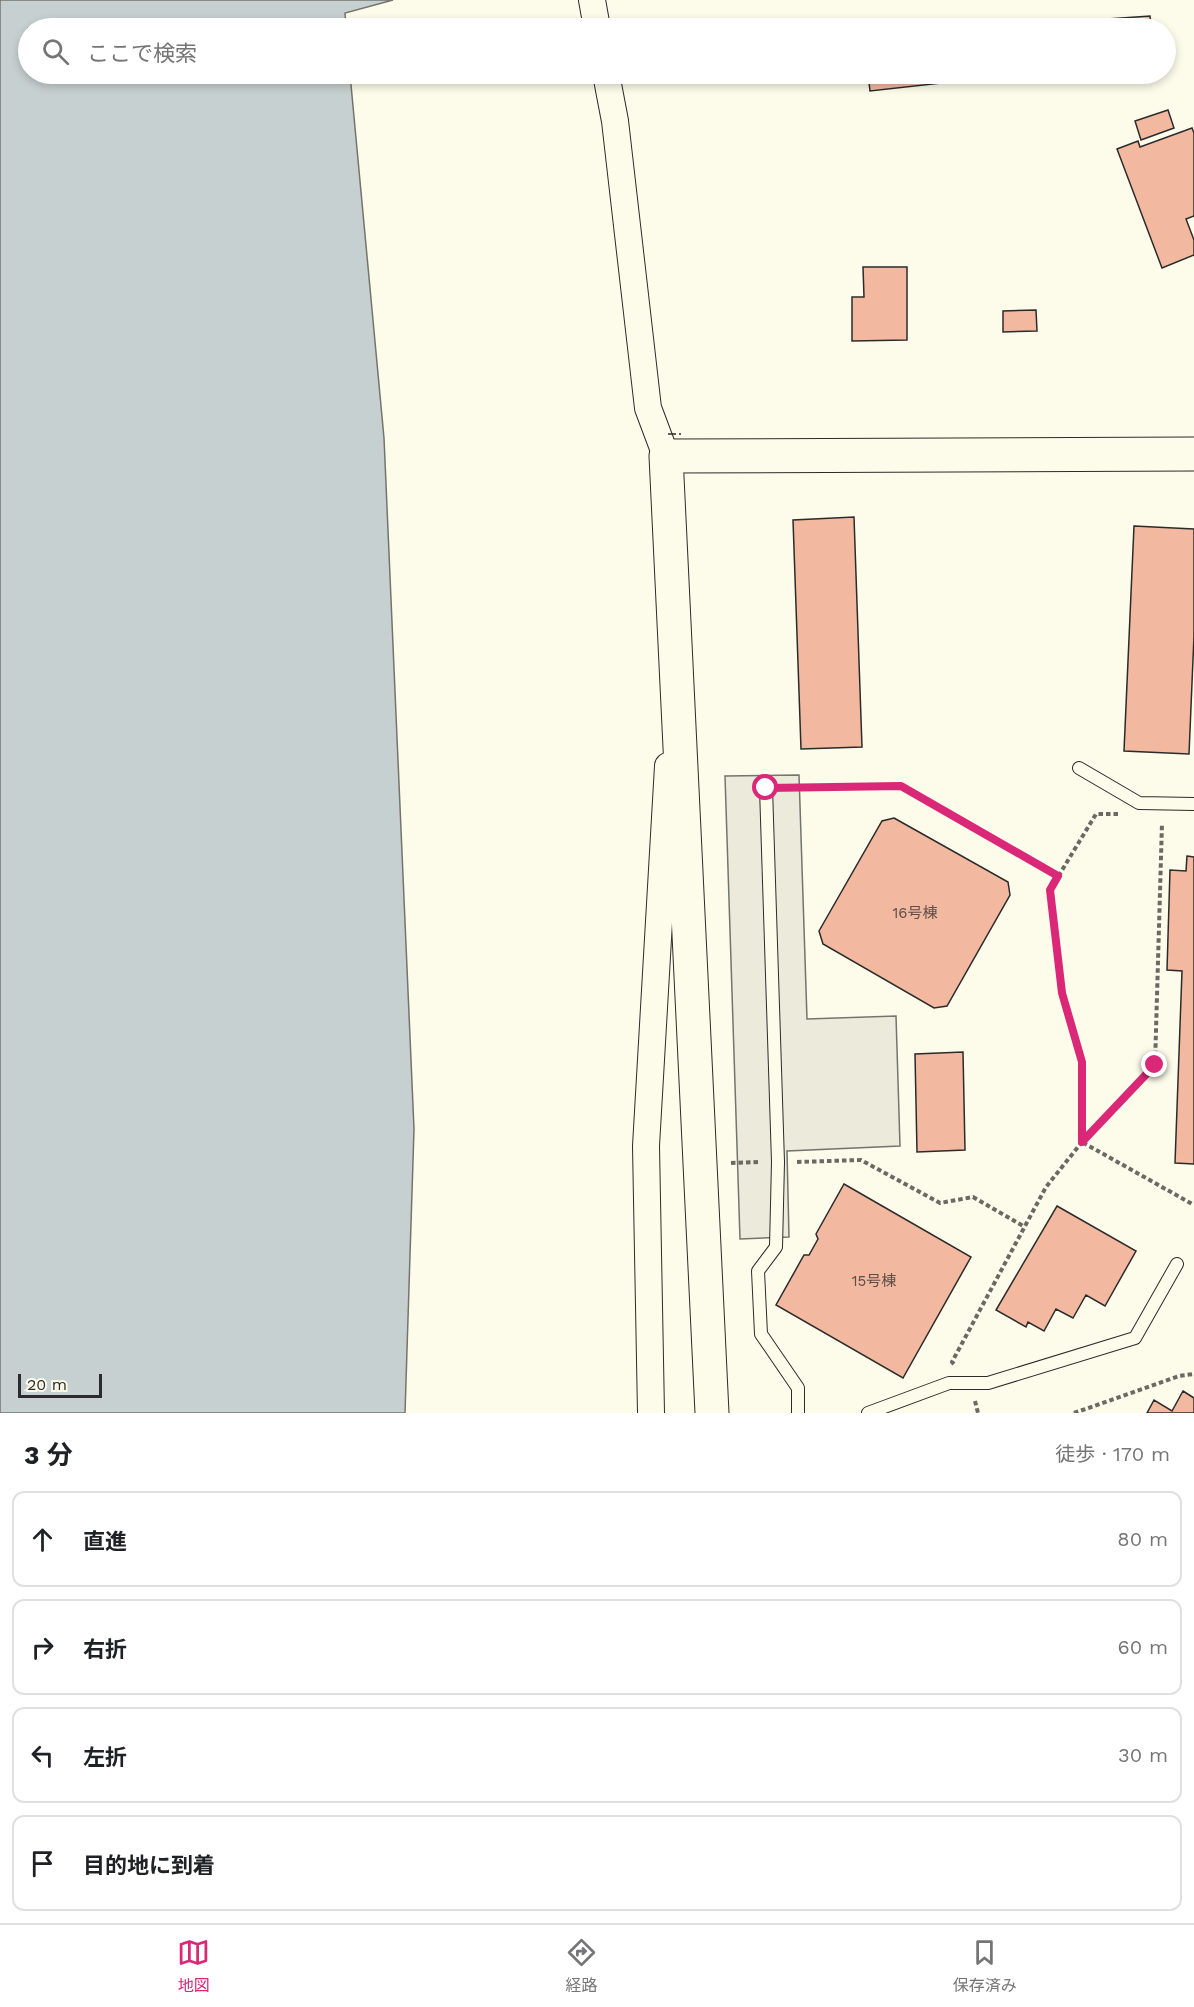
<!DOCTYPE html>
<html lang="ja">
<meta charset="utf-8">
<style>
body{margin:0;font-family:"Work Sans","Noto Sans JP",sans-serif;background:#f6f6f6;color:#202124}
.scale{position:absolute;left:18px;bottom:15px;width:84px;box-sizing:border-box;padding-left:6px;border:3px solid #2b2b2b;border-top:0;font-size:16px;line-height:21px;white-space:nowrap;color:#2b2b2b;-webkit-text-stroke:4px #fdfbea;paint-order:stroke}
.stop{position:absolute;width:18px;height:18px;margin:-14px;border:4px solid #db2777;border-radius:50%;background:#fff}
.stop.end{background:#db2777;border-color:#fff;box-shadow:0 2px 6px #0008}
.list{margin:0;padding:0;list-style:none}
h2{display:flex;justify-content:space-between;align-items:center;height:78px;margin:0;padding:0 24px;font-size:26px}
h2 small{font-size:20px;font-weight:400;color:#757577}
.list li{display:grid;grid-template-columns:39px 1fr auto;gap:18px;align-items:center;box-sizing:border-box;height:96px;margin:0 12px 12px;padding:0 12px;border:2px solid #e0e0e0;border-radius:12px}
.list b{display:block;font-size:22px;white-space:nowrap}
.list em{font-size:20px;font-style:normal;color:#757577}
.icon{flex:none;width:33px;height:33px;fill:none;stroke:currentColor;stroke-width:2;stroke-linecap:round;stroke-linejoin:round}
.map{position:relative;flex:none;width:1194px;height:1413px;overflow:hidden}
.search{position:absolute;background:#fff;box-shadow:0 3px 9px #0003;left:18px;right:18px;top:18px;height:66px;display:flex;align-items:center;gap:15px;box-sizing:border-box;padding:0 21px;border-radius:33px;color:#757577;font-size:22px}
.sheet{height:510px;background:#fff}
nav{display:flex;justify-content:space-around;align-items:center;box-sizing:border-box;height:84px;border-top:2px solid #e0e0e0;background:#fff;font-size:16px;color:#757577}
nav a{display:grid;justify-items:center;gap:3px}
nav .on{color:#db2777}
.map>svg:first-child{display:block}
.parking{fill:#eceadb;stroke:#74746e;stroke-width:1.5}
.water{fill:#c7d0d0;stroke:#74746e;stroke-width:1.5}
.building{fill:#f2b8a0;stroke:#2b2b2b;stroke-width:1.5}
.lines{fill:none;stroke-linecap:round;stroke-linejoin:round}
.lane-casing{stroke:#2b2b2b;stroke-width:14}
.street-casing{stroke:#2b2b2b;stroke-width:28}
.secondary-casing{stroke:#2b2b2b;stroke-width:35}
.path{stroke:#6a6964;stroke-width:4;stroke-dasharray:4.5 3;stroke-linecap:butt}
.lane{stroke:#fdfbea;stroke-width:12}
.street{stroke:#fdfbea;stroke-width:26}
.secondary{stroke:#fdfbea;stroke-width:33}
.fence{stroke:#2b2b2b;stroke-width:1.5;stroke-dasharray:8 3;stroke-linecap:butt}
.route{stroke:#db2777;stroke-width:8}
.labels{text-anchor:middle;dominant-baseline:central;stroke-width:4.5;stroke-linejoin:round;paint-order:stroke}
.number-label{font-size:15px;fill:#5d4e48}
</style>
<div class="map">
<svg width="1194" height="1413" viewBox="0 0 1194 1413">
<rect width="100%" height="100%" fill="#fdfbea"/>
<path class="parking" d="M 799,775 L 807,1019 L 896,1016 L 900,1146 L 787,1151 L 789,1237 L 740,1239 L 725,776 Z"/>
<path class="water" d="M 0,0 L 393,0 L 345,13 L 346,28 L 28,28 L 28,74 L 350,74 L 384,438 L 414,1129 L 405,1413 L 0,1413 Z"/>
<path class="building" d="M 1150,16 L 1151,28 L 1094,28 L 1093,20 Z
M 1082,22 L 1082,28 L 1026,28 Z
M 868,74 L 1023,74 L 870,91 Z
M 1168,110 L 1174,128 L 1141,140 L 1135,121 Z
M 1192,128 L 1194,133 L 1194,216 L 1186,219 L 1194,240 L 1194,255 L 1162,268 L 1117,149 L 1138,141 L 1140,147 Z
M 863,267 L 907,267 L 907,340 L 852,341 L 852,297 L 864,297 Z
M 1036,310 L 1037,331 L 1003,332 L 1003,311 Z
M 854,517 L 862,747 L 801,749 L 793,520 Z
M 1134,526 L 1194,529 L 1194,636 L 1189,754 L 1124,751 Z
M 894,818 L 1008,882 L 1010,895 L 947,1006 L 934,1008 L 823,944 L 819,931 L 882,821 Z
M 1187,856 L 1194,857 L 1194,1164 L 1175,1163 L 1182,971 L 1167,970 L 1170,870 L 1186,871 Z
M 963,1052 L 965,1150 L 917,1152 L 915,1054 Z
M 844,1184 L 971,1257 L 903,1378 L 776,1305 L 804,1255 L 809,1255 L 818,1239 L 816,1234 Z
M 1057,1206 L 1136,1251 L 1105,1306 L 1086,1295 L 1073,1318 L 1056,1309 L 1044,1331 L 1028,1322 L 1026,1327 L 996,1310 Z
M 1183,1391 L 1194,1398 L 1194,1413 L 1147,1413 L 1154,1400 L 1172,1411 Z"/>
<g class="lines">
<defs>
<path id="lane" d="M 1079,768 L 1139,803 L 1194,804
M 766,788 L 778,1162 L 776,1247 L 758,1271 L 761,1334 L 798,1388 L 798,1413
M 868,1413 L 949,1383 L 988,1383 L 1135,1338 L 1177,1264"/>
<path id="street" d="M 592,0 L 597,28
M 606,74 L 615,121 L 648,408 L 666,456
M 651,1413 L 646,1146 L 668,766"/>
<path id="secondary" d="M 712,1413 L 666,456 L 1194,454"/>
</defs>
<use href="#lane" class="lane-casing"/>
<use href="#street" class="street-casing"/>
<use href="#secondary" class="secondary-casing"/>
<path class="path" d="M 786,788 L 901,786 L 1058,876
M 1118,814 L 1096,814 L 1050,890 L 1062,993 L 1082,1062 L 1082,1142 L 1194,1205
M 797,1162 L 861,1160 L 940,1203 L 973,1197 L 1025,1227
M 731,1163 L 759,1162
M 954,1364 L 952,1362 L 1046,1187 L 1082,1142 L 1155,1065 L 1162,823
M 975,1401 L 978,1413
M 1074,1413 L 1179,1376 L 1194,1374"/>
<use href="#lane" class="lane"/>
<use href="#street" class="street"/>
<use href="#secondary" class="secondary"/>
<path class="fence" d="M 668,434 L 681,434"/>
</g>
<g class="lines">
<path class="route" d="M 766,788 L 901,786 L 1058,876 L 1050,890 L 1062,993 L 1082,1062 L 1082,1142 L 1155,1065"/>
</g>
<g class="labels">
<g class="number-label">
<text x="915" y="913">16号棟</text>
<text x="874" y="1281">15号棟</text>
</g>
</g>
</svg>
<div class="scale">20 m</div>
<div class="stop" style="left:766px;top:788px"></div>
<div class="stop end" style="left:1155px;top:1065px"></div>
<div class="search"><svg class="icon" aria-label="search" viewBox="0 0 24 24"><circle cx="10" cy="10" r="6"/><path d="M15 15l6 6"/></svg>ここで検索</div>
</div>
<section class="sheet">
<h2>3 分<small>徒歩 · 170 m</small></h2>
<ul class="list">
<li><svg class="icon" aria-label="ahead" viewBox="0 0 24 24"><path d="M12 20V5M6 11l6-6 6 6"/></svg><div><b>直進</b></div><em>80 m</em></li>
<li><svg class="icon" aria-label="right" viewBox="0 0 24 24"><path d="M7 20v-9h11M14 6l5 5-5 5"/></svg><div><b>右折</b></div><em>60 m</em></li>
<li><svg class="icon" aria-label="left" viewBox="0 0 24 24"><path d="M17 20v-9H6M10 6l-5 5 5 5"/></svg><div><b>左折</b></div><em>30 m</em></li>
<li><svg class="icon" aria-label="arrive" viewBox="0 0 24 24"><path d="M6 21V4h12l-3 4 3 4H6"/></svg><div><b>目的地に到着</b></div></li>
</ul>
</section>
<nav>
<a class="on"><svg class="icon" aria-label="map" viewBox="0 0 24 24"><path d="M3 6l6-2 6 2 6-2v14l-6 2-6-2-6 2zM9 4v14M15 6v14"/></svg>地図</a>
<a><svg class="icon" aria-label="directions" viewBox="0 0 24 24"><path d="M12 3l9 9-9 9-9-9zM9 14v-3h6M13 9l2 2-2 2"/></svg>経路</a>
<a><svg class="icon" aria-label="saved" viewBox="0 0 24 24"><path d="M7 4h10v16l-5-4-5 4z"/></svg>保存済み</a>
</nav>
